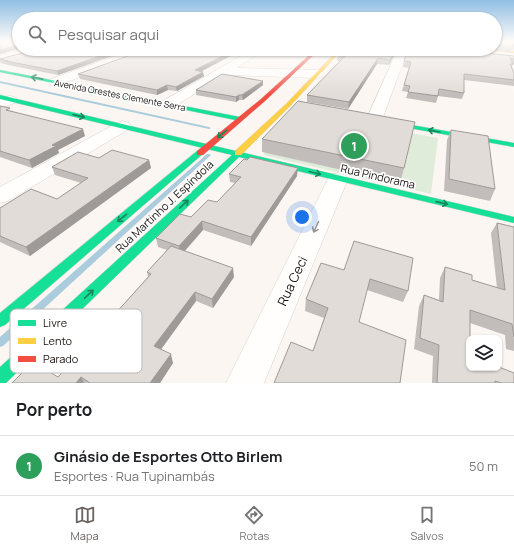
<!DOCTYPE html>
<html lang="pt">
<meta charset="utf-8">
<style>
body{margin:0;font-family:Manrope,sans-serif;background:#f6f6f6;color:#202124}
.controls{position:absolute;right:12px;bottom:12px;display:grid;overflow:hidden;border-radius:8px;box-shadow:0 1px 3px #0004}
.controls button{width:36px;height:36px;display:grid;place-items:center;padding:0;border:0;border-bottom:1px solid #e0e0e0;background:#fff;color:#202124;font:20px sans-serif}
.you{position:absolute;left:302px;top:217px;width:14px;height:14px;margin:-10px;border:3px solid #fff;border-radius:50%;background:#1a73e8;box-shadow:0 0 0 6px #1a73e833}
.badge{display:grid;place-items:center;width:26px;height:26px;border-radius:50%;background:#6a6460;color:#fff;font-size:13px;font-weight:700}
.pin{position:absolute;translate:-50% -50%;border:2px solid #fff;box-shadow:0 1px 4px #0006}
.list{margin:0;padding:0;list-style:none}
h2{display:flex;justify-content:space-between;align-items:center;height:52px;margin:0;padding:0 16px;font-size:17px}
h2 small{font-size:13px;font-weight:400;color:#757577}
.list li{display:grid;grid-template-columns:26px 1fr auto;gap:12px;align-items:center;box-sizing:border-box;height:60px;padding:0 16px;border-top:1px solid #e0e0e0}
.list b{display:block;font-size:15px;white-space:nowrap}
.list p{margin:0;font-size:13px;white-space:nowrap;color:#757577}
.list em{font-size:13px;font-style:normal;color:#757577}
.icon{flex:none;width:22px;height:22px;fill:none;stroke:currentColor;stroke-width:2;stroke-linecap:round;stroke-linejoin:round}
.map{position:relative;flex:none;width:514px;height:383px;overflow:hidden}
.search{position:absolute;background:#fff;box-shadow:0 1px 3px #0004;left:12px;right:12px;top:12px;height:44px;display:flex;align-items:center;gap:10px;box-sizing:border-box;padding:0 14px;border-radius:22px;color:#757577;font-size:15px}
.sheet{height:112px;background:#fff}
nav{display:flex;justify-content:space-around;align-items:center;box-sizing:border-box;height:56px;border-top:1px solid #e0e0e0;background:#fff;font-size:11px;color:#757577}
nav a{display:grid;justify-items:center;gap:2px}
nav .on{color:#6a6460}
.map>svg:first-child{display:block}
.green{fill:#dfecda}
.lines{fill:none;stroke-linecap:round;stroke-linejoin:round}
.stream{fill:#aaccdc;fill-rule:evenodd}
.street-casing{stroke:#d8d2cf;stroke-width:1}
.fast-casing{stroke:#d8d2cf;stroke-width:1}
.slow-casing{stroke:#d8d2cf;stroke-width:1}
.jam-casing{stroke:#d8d2cf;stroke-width:1}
.street{fill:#fffefd;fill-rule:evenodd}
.fast{fill:#16e098;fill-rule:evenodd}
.slow{fill:#ffcf43;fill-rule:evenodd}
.jam{fill:#f24e42;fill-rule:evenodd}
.wall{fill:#c2bdba}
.shaded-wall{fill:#9e9a97}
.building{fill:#e2dcd8;stroke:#9e9a97}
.oneway{stroke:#18855c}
.oneway2{stroke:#989593}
.labels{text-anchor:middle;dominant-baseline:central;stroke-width:3.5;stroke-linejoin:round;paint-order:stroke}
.far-street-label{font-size:9px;fill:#1b1512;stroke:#fff}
.street-label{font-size:11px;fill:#1b1512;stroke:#fff}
.near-street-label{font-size:13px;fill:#1b1512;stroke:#fff}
.key{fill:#fff;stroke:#bbb9b8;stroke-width:1}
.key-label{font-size:11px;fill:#1b1512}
</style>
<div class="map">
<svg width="514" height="383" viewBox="0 0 514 383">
<rect width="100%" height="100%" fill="#fcf6f2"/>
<path class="green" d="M 293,112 L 438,138 L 431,194 L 263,155 L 280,136 Z"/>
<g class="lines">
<path class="stream" d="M 0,81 L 209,127 L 211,128 L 209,129 L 0,83 Z
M 207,154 L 209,154 L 211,155 L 3,346 L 0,347 L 0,337 Z"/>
<defs>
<path id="street" d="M 25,49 L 41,49 L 39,51 L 0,62 L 0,56 Z
M 136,49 L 150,49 L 148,51 L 59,85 L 51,85 L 49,82 L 51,79 Z
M 253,49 L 265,49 L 237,68 L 317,70 L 321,71 L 323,74 L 321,77 L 317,78 L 226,75 L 173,107 L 168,108 L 163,107 L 161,104 L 163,101 Z
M 398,49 L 408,49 L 382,120 L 380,123 L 374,125 L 368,123 L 366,120 Z
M 10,96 L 15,97 L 17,100 L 15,103 L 0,108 L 0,99 Z
M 123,121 L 129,123 L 131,126 L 129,129 L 8,201 L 0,203 L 0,187 L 117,123 Z
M 338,173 L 345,175 L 348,179 L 264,383 L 226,383 L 328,179 L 331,175 Z"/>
<path id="fast" d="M 0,70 L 240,117 L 243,119 L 240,121 L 0,72 Z
M 0,95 L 514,217 L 514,223 L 239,157 L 6,383 L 0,383 L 0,367 L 232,155 L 0,99 Z
M 383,120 L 514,143 L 514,147 L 381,123 L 380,122 Z
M 197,151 L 200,151 L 204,153 L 5,325 L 0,327 L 0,313 Z"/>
<path id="slow" d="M 339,49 L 343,49 L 290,106 L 241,155 L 235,155 L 235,151 L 286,104 Z
M 484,49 L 514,51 L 514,53 L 486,50 Z"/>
<path id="jam" d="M 316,49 L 320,49 L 265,101 L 203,155 L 197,155 L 197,151 L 261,99 Z"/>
</defs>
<use href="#street" class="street-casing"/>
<use href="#fast" class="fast-casing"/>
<use href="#slow" class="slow-casing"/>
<use href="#jam" class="jam-casing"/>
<use href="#street" class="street"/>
<use href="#fast" class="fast"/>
<use href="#slow" class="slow"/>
<use href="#jam" class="jam"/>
</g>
<path class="wall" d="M 495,41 L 514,41 L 514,50 L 511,50 L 510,52 L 482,49 L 495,49 Z
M 132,49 L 58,75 L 8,65 L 1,63 L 0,61 L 0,59 Z
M 147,49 L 244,49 L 202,71 L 204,76 L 177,91 L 168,90 L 157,95 L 80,79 L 78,74 Z
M 397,49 L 389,65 L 377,64 L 348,109 L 307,102 L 307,95 L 340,61 L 337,61 L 338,55 Z
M 514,56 L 514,65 L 513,64 L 512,67 L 514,73 L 514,86 L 464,80 L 464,93 L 462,99 L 438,96 L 436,103 L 406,98 L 408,92 L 402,91 L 409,68 L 403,67 L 404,61 Z
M 263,85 L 243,100 L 239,100 L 236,102 L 196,95 L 196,90 Z
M 0,106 L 11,111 L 85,136 L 58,150 L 59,153 L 32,168 L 0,157 Z
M 451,130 L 495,189 L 490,201 L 444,191 L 447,140 Z
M 262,139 L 404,168 L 400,183 L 262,152 Z
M 99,158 L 149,160 L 151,168 L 30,256 L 0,242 L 0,208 L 57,199 L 81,183 L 55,175 L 52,167 Z
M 229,174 L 297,176 L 251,246 L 203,230 L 185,251 L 234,277 L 213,308 L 196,301 L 161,349 L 173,363 L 160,383 L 12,383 L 58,377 L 148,277 L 147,272 L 167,250 L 158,247 L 156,238 L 217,202 L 235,183 L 230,182 Z
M 497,223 L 514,227 L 514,351 L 506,349 L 505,335 L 470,323 L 469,368 L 514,383 L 432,383 L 433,356 L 414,349 L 419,306 L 424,295 L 439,300 L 440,278 L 445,267 L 472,280 L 497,288 L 491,233 Z
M 344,270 L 408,291 L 403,302 L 367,290 L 313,351 L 324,318 L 305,311 L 306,299 Z"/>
<path class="shaded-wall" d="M 19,45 L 19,49 L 0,54 L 0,50 Z
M 120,49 L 132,49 L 58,75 L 57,71 Z
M 237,49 L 244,49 L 196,74 L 195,70 Z
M 396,49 L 397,49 L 389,65 L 390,60 Z
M 378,58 L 377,64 L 348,109 L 349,102 Z
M 203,72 L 204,76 L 177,91 L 176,87 Z
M 263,81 L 263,85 L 243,100 L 242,95 Z
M 167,85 L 168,90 L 157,95 L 157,90 Z
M 239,95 L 239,100 L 236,102 L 236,97 Z
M 83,129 L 85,136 L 58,150 L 59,153 L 32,168 L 29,160 L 52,145 Z
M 149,160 L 151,168 L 30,256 L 26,247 Z
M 298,168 L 297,176 L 251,246 L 251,237 Z
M 202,221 L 203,230 L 181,255 L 179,246 Z
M 233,268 L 234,277 L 213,308 L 212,299 Z
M 195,292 L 196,301 L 157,355 L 154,346 Z
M 171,354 L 173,363 L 160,383 L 150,383 Z
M 81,377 L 84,383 L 76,383 Z"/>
<path class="building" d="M 0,41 L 19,41 L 19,45 L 0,50 Z
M 495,41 L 514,41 L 514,45 L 511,44 L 513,47 L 495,45 Z
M 37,49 L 120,49 L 57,71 L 6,61 L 8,61 L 0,59 Z
M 147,49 L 237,49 L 195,70 L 203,72 L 176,87 L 167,85 L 157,90 L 78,74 Z
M 344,49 L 396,49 L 390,60 L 378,58 L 349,102 L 307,95 L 345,56 L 338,55 Z
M 408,49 L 449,49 L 514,56 L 514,59 L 510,58 L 513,64 L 510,64 L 514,73 L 514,80 L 464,74 L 464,93 L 439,89 L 438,96 L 408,92 L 410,86 L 404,85 L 411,62 L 404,61 Z
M 222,74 L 263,81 L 242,95 L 239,95 L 236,97 L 196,90 Z
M 298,101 L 415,122 L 404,168 L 262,139 Z
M 0,106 L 10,108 L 6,110 L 83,129 L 52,145 L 56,146 L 29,160 L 0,151 Z
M 451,130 L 488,136 L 495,189 L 449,179 Z
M 112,150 L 149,160 L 26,247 L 0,236 L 0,208 L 31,189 L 57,199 L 88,178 L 52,167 L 78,152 L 99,158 Z
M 250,157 L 298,168 L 251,237 L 202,221 L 179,246 L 156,238 L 180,214 L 191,217 L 208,200 L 217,202 L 241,177 L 229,174 L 244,159 L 247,160 Z
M 497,223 L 514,227 L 514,337 L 512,324 L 470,310 L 470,338 L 469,338 L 469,368 L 499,368 L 499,367 L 514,373 L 514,383 L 501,383 L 495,381 L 495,383 L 437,383 L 439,345 L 420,338 L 424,295 L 443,302 L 445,267 L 472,275 L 472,280 L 505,290 Z
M 354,241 L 413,258 L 408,291 L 370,279 L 359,322 L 406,340 L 400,383 L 274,383 L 291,342 L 313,351 L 328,308 L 306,299 L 321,263 L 344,270 Z
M 171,246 L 233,268 L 212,299 L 195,292 L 154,346 L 171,354 L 150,383 L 90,383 L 81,377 L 76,383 L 12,383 L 33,362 L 58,377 L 151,274 L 147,272 Z"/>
<defs><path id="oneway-shaft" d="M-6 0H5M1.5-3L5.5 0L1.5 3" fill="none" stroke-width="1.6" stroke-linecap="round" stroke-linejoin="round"/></defs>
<g class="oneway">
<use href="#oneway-shaft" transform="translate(37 78) rotate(-169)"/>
<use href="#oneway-shaft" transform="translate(79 116) rotate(13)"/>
<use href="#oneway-shaft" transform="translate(434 131) rotate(-170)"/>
<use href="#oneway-shaft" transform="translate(222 134) rotate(141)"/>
<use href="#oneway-shaft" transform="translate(315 173) rotate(14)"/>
<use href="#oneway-shaft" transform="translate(442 203) rotate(13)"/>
<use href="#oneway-shaft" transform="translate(184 204) rotate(-43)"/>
<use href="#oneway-shaft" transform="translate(122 218) rotate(140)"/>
<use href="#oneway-shaft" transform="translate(89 294) rotate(-43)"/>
</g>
<use class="oneway2" href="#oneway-shaft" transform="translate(316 227) rotate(115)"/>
<linearGradient id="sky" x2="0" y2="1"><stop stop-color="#8fbee3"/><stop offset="0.43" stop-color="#fefbf9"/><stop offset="1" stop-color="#fefbf9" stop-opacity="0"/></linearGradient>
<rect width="514" height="95" fill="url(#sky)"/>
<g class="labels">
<g class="far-street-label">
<text transform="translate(120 95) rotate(11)">Avenida Orestes Clemente Serra</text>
</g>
<g class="street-label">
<text transform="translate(378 176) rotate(13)">Rua Pindorama</text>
<text transform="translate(164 206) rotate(-43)">Rua Martinho J. Espíndola</text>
</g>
<g class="near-street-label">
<text transform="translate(292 281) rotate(-65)">Rua Ceci</text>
</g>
</g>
<rect x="10" y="309" width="132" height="64" rx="6" class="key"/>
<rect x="18" y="320" width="18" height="6" fill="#16e098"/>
<rect x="18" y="338" width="18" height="6" fill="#ffcf43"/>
<rect x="18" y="356" width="18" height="6" fill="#f24e42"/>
<g class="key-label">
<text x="43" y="327">Livre</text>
<text x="43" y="345">Lento</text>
<text x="43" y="363">Parado</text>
</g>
</svg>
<div class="controls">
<button><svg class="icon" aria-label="layers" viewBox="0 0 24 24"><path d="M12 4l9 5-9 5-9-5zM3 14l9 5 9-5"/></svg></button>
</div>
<div class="you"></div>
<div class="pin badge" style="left:354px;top:146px;background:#2e9e5b">1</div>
<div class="search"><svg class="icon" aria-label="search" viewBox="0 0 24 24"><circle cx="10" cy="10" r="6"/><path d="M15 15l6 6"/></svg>Pesquisar aqui</div>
</div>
<section class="sheet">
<h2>Por perto<small></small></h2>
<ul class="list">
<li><span class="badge" style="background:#2e9e5b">1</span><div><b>Ginásio de Esportes Otto Birlem</b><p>Esportes · Rua Tupinambás</p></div><em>50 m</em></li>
</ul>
</section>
<nav>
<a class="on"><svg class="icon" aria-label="map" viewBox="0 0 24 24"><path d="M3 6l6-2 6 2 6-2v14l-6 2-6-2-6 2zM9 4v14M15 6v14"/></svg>Mapa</a>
<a><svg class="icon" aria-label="directions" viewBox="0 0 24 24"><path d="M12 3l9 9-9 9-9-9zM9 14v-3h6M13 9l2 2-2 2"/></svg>Rotas</a>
<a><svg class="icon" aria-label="saved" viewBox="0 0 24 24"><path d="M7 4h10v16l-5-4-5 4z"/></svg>Salvos</a>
</nav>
